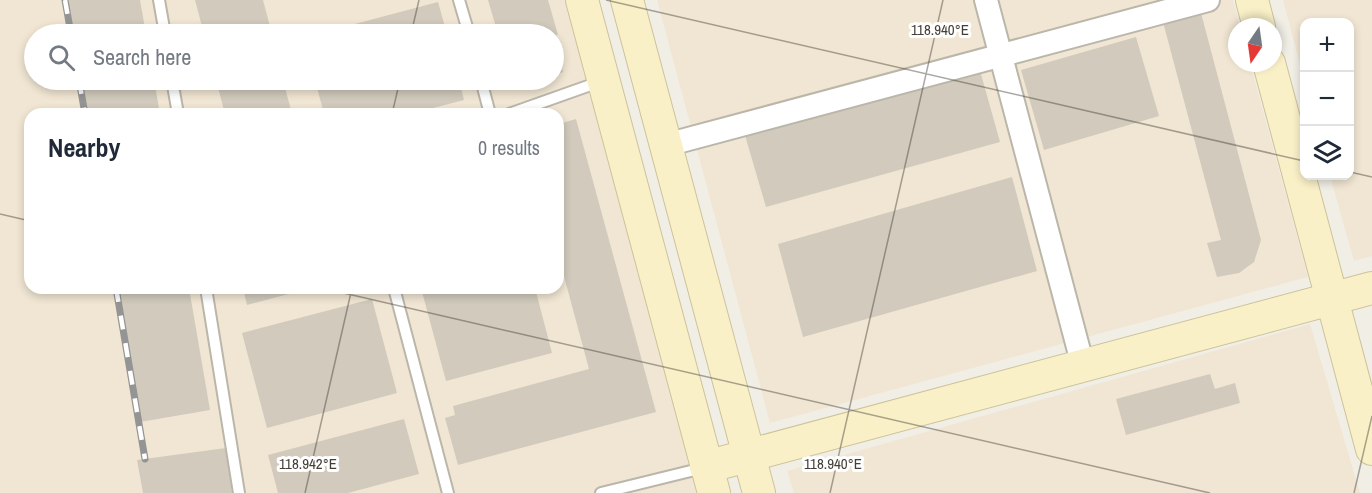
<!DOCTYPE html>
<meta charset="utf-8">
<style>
body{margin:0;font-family:"Archivo Narrow",sans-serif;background:#f2f2f3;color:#1f2937}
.controls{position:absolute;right:18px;top:18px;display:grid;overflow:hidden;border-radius:12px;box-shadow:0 3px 9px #0003}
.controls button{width:54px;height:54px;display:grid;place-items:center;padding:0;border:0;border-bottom:2px solid #e0e1e3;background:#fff;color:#1f2937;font:30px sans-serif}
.compass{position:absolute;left:1228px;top:18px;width:54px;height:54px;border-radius:50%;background:#fff;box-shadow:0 3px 9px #0003;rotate:193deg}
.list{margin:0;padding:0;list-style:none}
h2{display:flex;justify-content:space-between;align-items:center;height:78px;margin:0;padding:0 24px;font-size:26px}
h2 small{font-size:20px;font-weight:400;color:#747a83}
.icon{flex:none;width:33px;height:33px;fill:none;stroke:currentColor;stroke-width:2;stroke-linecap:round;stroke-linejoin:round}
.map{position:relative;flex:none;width:1372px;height:493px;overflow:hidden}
.search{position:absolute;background:#fff;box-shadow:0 3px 9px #0003;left:24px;top:24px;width:540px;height:66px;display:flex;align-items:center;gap:15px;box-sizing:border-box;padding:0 21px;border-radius:33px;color:#747a83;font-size:22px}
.panel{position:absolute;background:#fff;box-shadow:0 3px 9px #0003;left:24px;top:108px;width:540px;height:186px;border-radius:18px}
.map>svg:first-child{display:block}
.commercial{fill:#f1e6d3;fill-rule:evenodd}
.building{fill:#d1cabd}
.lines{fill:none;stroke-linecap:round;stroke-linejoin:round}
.lane-casing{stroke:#bbb6aa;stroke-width:14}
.street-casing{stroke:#bbb6aa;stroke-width:26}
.secondary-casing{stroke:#ccc39a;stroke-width:34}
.lane{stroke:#fff;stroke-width:10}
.street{stroke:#fff;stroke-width:22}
.secondary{stroke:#f9f0c8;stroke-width:32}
.rail-casing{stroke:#949494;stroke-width:7}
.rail{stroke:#fff;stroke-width:4.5;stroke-dasharray:14;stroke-linecap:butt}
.ticks{fill:none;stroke:#433f36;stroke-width:1.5;stroke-opacity:0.45}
.ticks-label{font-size:15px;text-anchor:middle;fill:#433f36;stroke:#fff;stroke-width:6;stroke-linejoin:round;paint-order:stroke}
</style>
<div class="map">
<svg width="1372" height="493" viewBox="0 0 1372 493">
<rect width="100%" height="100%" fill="#f1eee6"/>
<path class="commercial" d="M 0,0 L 571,0 L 708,493 L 0,493 ZM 34,34 L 554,34 L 554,80 L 34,80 ZM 30,114 L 558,114 L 558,288 L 30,288 Z
M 657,0 L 1233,0 L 1240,27 L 1237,27 L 1237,63 L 1250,63 L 1308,277 L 770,423 Z
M 1283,0 L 1372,0 L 1372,256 L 1354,261 L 1330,176 L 1350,176 L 1350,22 L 1304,22 L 1304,80 Z
M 1310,324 L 1360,493 L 794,493 L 787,471 Z"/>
<path class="building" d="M 68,0 L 140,0 L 146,34 L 74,34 Z
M 195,0 L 263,0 L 272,34 L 204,34 Z
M 488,0 L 548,0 L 558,35 L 498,34 Z
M 438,2 L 447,34 L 317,34 Z
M 1201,13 L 1261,240 L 1254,262 L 1239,273 L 1217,277 L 1207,243 L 1221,240 L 1163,22 Z
M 1136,37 L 1159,116 L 1044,150 L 1021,70 Z
M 554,41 L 563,72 L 554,75 Z
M 979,67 L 1000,142 L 766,207 L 744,132 Z
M 81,80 L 154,80 L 160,114 L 87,114 Z
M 216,80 L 283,80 L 292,114 L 225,114 Z
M 315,80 L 459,80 L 464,100 L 410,114 L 324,114 Z
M 511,80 L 533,80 L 513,86 Z
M 576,119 L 656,412 L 458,465 L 445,418 L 455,415 L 453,406 L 589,369 L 558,254 L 558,124 Z
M 1012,177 L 1037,271 L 803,337 L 778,244 Z
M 117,288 L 189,288 L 210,410 L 140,422 Z
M 243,288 L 307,288 L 307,289 L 247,305 Z
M 421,288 L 535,288 L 552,353 L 446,381 Z
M 372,299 L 397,393 L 267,428 L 242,333 Z
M 1210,374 L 1215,389 L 1235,383 L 1240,403 L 1126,435 L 1116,399 Z
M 404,419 L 419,474 L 348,493 L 278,493 L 268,455 Z
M 226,448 L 232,493 L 143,493 L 137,460 Z"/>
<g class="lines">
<defs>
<path id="lane" d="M 159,0 L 165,34
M 459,0 L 469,34
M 172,80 L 178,114
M 481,80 L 490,114
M 509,114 L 602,81
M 206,288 L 239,493
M 394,288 L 448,493
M 601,493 L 703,468"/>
<path id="street" d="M 986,0 L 1083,366
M 666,145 L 1208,0"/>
<path id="secondary" d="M 582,0 L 714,493
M 627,0 L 759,493
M 1252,0 L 1259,27
M 1269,63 L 1372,449
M 706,467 L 1372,288"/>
</defs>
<use href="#lane" class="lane-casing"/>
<use href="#street" class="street-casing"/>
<use href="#secondary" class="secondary-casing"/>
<use href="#lane" class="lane"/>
<use href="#street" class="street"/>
<use href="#secondary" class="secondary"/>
<defs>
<path id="rail" d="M 65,0 L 71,34
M 79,80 L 85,114
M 116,288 L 145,459"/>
</defs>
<use href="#rail" class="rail-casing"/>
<use href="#rail" class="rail"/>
</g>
<path class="ticks" d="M 606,0 L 1304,161M 411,34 L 419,0M 392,114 L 400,80M 1350,172 L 1372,177M 0,214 L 30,221M 322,288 L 1210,493M 305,493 L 352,288M 830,493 L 943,0M 1354,493 L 1372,416"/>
<g class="ticks-label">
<text x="940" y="35">118.940°E</text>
<text x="308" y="469">118.942°E</text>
<text x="833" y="469">118.940°E</text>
</g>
</svg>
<div class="controls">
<button>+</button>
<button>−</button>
<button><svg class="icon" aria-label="layers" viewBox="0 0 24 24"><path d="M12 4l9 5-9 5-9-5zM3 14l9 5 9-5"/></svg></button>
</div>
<svg class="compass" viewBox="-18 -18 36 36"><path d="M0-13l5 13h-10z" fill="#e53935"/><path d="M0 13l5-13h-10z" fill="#747a83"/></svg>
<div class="search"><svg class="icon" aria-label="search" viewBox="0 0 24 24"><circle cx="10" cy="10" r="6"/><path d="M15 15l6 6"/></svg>Search here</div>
<section class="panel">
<h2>Nearby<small>0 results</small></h2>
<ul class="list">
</ul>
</section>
</div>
